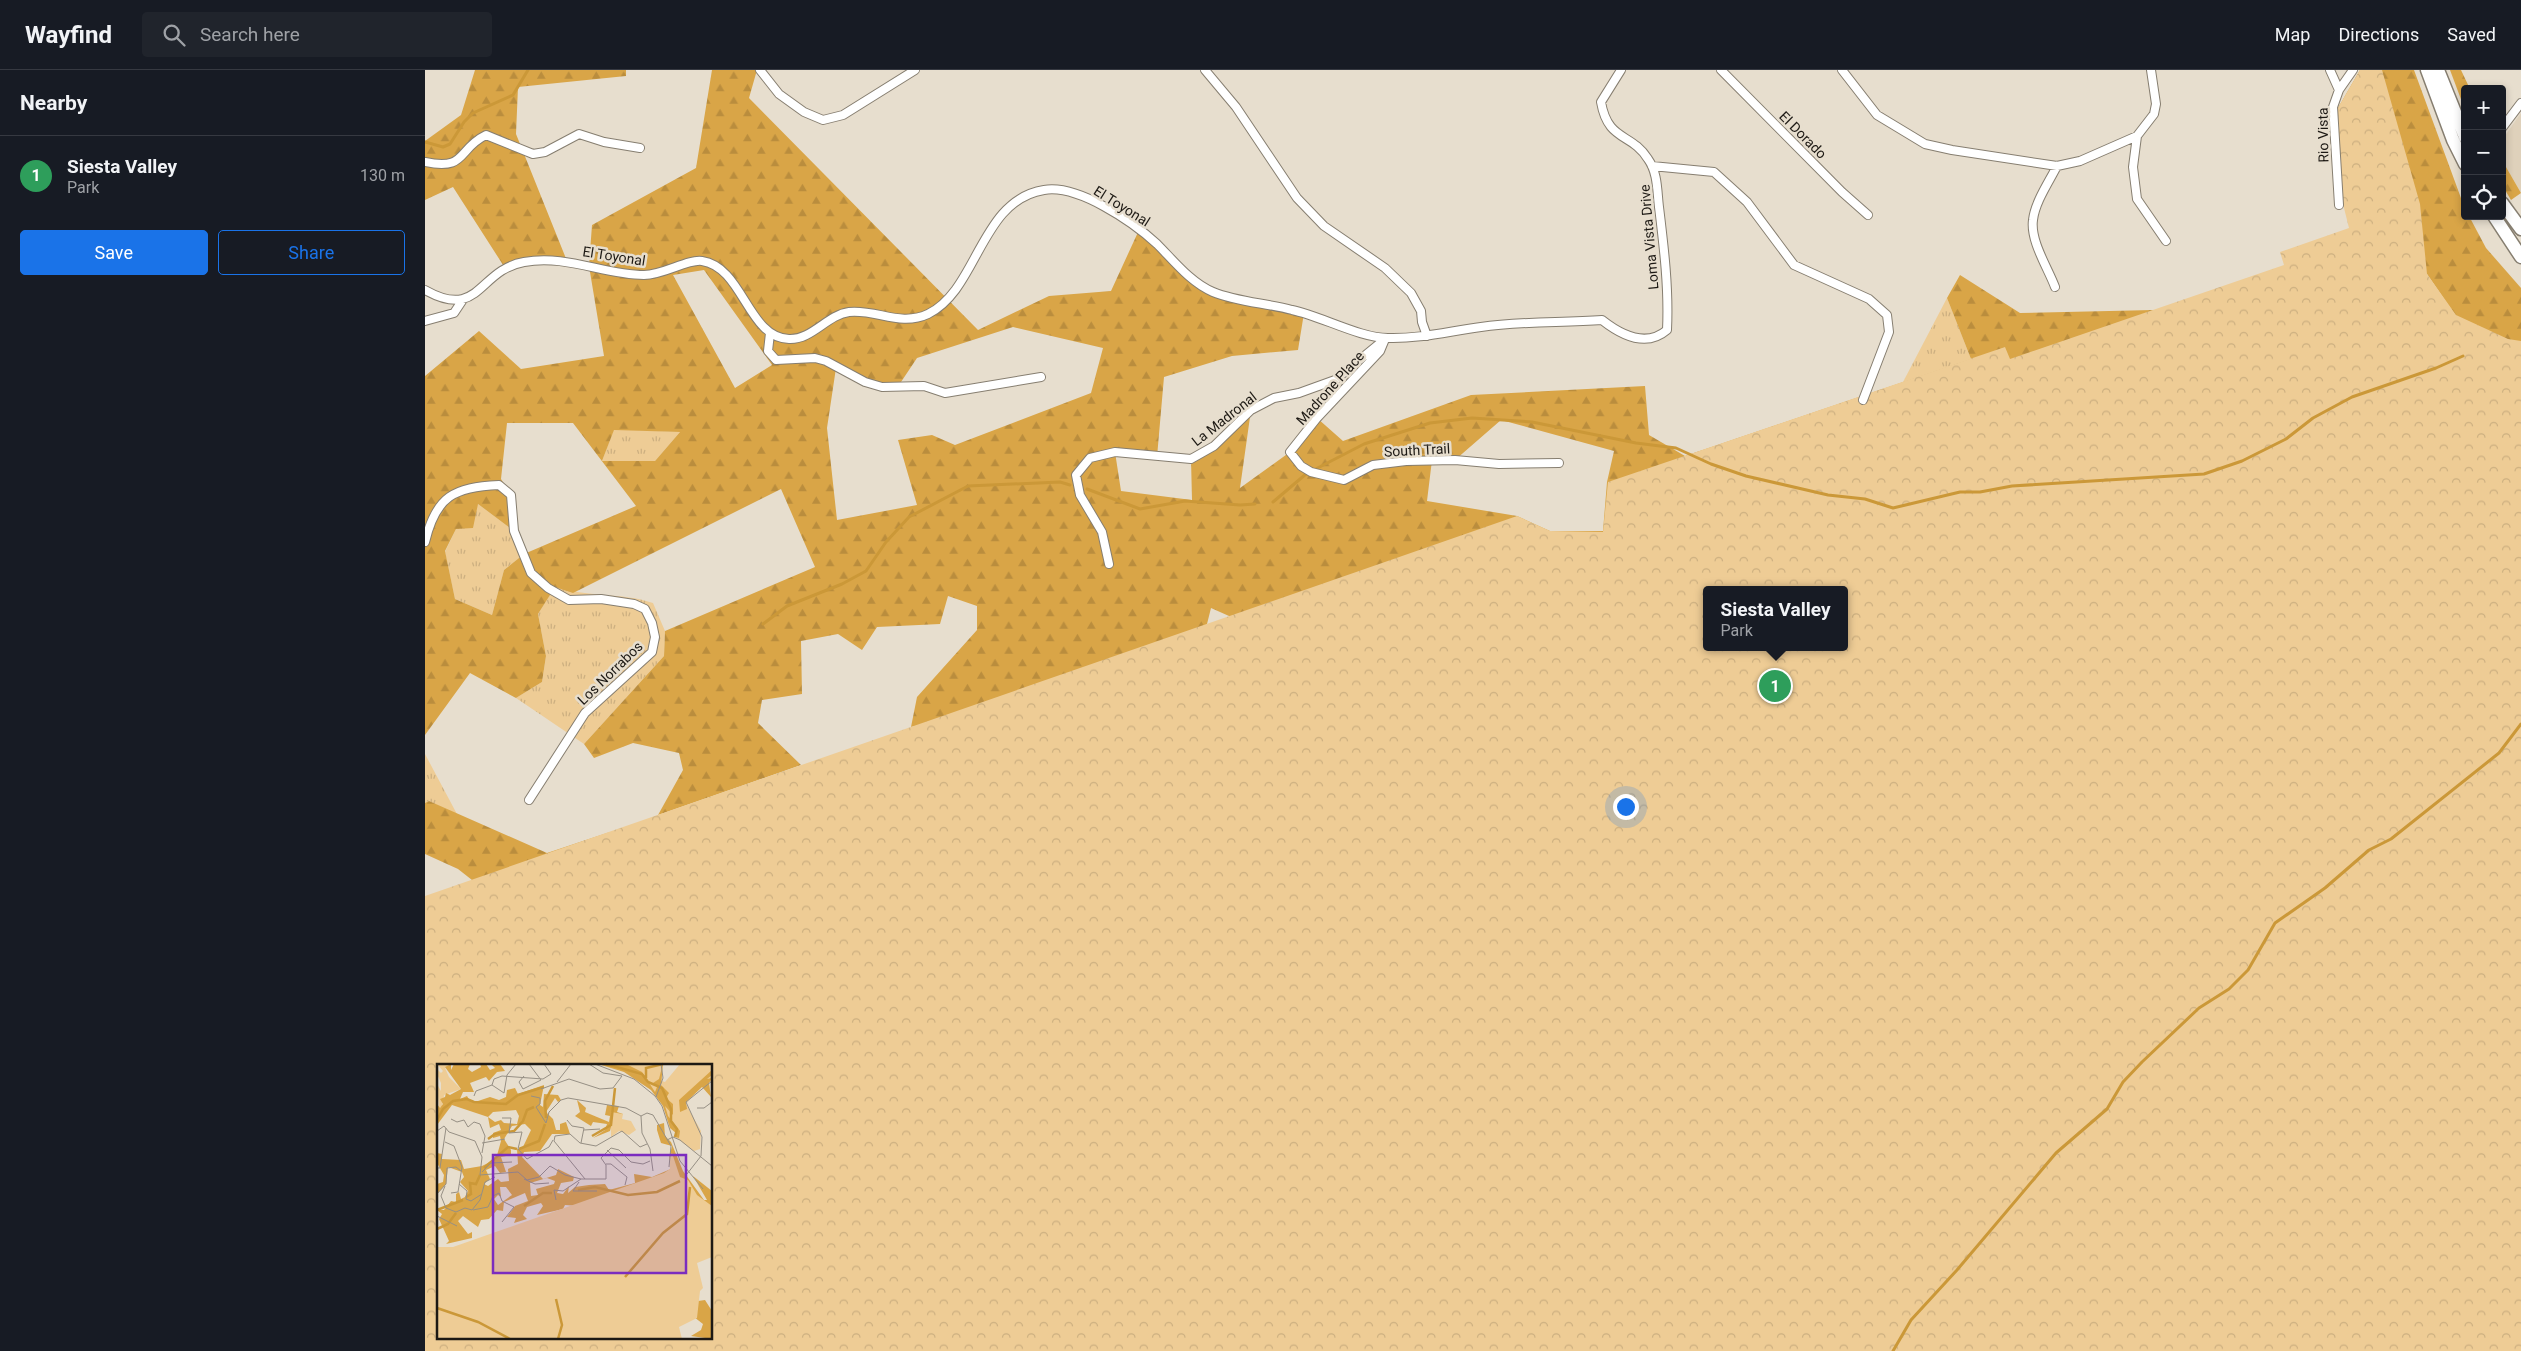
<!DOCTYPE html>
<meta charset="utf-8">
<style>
body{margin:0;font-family:Roboto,sans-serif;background:#20242c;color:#f1f3f6}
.controls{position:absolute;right:15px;top:15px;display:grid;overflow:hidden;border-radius:5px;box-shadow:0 2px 8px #0003}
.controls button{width:45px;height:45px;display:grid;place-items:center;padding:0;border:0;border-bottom:1px solid #363941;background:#171b24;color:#f1f3f6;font:25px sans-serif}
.you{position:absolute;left:1200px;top:736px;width:18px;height:18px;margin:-12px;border:4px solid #fff;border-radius:50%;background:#1a73e8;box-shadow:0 0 0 8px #1a73e833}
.badge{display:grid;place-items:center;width:32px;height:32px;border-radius:50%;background:#1a73e8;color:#fff;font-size:16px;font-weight:700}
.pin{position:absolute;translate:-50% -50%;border:2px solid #fff;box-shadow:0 1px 5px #0006}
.popup{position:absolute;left:1278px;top:516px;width:145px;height:65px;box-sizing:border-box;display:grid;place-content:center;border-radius:5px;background:#171b24;filter:drop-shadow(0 1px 4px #0005);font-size:16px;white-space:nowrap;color:#9ea1a6}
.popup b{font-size:19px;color:#f1f3f6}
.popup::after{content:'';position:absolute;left:50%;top:100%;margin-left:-10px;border:10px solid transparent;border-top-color:#171b24}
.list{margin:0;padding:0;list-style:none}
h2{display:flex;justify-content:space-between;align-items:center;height:65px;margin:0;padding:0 20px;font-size:21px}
h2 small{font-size:16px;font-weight:400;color:#9ea1a6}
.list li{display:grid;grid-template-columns:32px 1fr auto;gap:15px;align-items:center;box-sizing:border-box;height:80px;padding:0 20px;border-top:1px solid #363941}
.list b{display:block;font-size:19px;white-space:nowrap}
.list p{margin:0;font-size:16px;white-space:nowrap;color:#9ea1a6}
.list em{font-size:16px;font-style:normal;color:#9ea1a6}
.actions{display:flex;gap:10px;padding:15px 20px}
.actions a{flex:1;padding:11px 0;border:1px solid #1a73e8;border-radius:5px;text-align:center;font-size:18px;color:#1a73e8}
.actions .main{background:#1a73e8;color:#fff}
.icon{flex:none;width:28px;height:28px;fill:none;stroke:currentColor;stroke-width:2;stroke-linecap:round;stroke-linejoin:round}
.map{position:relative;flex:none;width:2096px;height:1281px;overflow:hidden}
header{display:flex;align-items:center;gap:30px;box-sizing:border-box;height:70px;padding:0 25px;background:#171b24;border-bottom:1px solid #363941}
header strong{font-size:24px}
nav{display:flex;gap:28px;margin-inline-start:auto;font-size:18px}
.search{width:350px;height:45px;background:#20242c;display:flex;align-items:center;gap:12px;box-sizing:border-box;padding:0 18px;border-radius:5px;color:#9ea1a6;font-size:19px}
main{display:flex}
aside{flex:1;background:#171b24}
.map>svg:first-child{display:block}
.built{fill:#dfd1bb}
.grass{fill:url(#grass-tufts)}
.forest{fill:url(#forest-firs);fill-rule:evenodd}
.park{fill:url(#park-crowns);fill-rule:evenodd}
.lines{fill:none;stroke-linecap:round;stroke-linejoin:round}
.stream{stroke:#cb9838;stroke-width:3}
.minor-casing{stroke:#867e70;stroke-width:10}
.primary-casing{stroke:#867e70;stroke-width:15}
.minor{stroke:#fff;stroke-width:8}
.primary{stroke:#fff;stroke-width:12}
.labels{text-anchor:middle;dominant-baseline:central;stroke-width:5;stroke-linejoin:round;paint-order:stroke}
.street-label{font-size:14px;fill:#1d1914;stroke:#e7dece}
.inset-river{fill:none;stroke:#cb9838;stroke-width:2.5}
.inset-road{fill:none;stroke:#968f84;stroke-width:1}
.view{fill:#7b2cbf;fill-opacity:0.15;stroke:#7b2cbf;stroke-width:2.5}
.inset-edge{fill:none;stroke:#1d1914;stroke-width:2.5}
</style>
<header>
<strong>Wayfind</strong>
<div class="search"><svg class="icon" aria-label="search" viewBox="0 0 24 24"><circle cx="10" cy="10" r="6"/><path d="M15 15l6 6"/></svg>Search here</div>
<nav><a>Map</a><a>Directions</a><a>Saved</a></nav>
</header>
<main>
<aside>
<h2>Nearby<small></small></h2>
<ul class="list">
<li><span class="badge" style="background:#2e9e5b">1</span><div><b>Siesta Valley</b><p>Park</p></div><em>130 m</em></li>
</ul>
<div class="actions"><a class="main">Save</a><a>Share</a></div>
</aside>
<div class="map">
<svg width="2096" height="1281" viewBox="0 0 2096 1281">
<defs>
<pattern id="grass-tufts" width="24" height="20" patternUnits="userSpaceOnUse" patternTransform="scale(1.25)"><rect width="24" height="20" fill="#eecc95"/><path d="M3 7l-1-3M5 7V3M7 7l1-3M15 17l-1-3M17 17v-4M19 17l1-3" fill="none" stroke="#ccaf80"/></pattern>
<pattern id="forest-firs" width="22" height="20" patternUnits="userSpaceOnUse" patternTransform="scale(1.25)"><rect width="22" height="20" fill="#d9a547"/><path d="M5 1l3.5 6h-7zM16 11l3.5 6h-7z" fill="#ba8d3d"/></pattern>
<pattern id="park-crowns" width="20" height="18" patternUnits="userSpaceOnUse" patternTransform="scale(1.25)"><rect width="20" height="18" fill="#eecc95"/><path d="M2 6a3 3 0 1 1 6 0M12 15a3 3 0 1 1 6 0" fill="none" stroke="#ccaf80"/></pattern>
</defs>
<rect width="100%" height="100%" fill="#e7dece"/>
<path class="built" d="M 2096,43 L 2096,123 L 2077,90 L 2077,70 Z"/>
<path class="grass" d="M 1522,228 L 1546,289 L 1478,312 Z
M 189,359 L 255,362 L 230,391 L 177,391 Z
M 53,434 L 89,461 L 99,484 L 79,500 L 67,545 L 30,529 L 20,482 L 31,459 Z
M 130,516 C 161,528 196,522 228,533 L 240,561 L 239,586 L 159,674 L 91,628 L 117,612 L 121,586 L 113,544 Z
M 0,684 L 33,746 L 4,731 L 0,733 Z"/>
<path class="forest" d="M 50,0 L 201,0 L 201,6 L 93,17 L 91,64 L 142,191 L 121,190 L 80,198 L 28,117 L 0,130 L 0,71 L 36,45 Z
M 287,0 L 332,0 L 324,28 L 553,260 L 624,226 L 686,221 L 714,160 L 781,219 L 879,243 L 873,280 L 807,286 L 739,307 L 732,387 L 690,382 L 696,421 L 767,430 L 766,389 L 789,376 L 826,340 L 815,418 L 865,382 L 892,348 L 918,371 L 1046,325 L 1220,316 L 1224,365 L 1260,386 L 1546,289 L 1522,228 L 1535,205 L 1595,243 L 1728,240 L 2030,245 L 2002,204 L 1918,134 L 1913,38 L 1935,0 L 1989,0 L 2040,139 L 2040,146 L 2044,146 L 2061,178 L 2096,218 L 2096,495 L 1789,1281 L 1559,1281 L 804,546 L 786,538 L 782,554 L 762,593 L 486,657 L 492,627 L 552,560 L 552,536 L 523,526 L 515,554 L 452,557 L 437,580 L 413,564 L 376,571 L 377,624 L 337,630 L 333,653 L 376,695 L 233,745 L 258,700 L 254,683 L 208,673 L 169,688 L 159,674 L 239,586 L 240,561 L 390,497 L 356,419 L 148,523 L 130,517 L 113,544 L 121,586 L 117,612 L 91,628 L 45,603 L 0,665 L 0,306 L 54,261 L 96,299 L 179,286 L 164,196 L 167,155 L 271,98 ZM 279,200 L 347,295 L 310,318 L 248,205 ZM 588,257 L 678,278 L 666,323 L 530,375 L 507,365 L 473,370 L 492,435 L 412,450 L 402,358 L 411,298 L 442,314 L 476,312 L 492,288 ZM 1076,350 L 1189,381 L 1182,412 L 1178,461 L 1125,461 L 1092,446 L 1002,431 L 1007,390 L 1030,390 ZM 82,353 L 148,353 L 211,436 L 99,484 L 79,500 L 67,545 L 30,529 L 20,481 L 31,459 L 48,458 L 53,434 L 89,461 L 86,425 L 76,409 ZM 189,360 L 255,362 L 230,391 L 177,391 ZM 1281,520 L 1419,520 L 1419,577 L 1281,577 Z
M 2025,0 L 2036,0 L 2045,19 L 2040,19 L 2040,40 Z
M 2077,90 L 2096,123 L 2086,130 L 2077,115 Z
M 4,731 L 122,783 L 185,762 L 88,810 L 47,810 L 33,799 L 0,784 L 0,733 Z"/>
<path class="park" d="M 1935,0 L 1957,0 L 1995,134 L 2002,204 L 2031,245 L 2083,269 L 2096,271 L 2096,1281 L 0,1281 L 0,826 L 1092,446 L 1125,461 L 1178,462 L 1183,412 L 1580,277 L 1585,289 L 1859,195 L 1855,182 L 1924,158 L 1918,134 L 1913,38 ZM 1281,520 L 1419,520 L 1419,577 L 1281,577 ZM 14,995 L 286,995 L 286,1267 L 14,1267 Z"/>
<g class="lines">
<path class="stream" d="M 0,72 L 18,77 L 25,74 L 39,52 L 48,43 L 88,25 L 103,0
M 662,419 L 715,439 L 760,431 L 815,435 L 830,434
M 848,432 L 881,404 L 939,374 L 1005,353 L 1047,348 L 1107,352 L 1211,373 L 1251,378 L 1286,394 L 1321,406 L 1403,425 L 1440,429 L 1468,438 L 1535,422 L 1555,422 L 1587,416 L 1779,404 L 1817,391 L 1861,369 L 1888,348 L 1927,327 L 2011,298 L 2038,286
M 338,554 L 362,536 L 417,514 L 441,501 L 461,472 L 484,447 L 543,416 L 635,412 L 645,415
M 1468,1281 L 1486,1250 L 1532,1200 L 1631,1083 L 1682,1039 L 1698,1012 L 1717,992 L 1774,938 L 1804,919 L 1823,900 L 1850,853 L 1900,818 L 1944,780 L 1966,769 L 2074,683 L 2096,654"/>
<defs>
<path id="minor" d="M 335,0 L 354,24 L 379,42 L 398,50 L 418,45 L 490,0
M 780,0 L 811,37 L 872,128 L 899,156 L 960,198 L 986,223 L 996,241 L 997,252 L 1002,266
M 1296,0 L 1417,122 L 1443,145
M 1417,0 L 1452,45 L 1500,74 L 1527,80 L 1632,96 L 1655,91 L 1712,66 L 1729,44 L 1731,34 L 1726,0
M 1905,0 L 1914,20
M 2077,58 L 2096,33
M 1712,66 L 1708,97 L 1712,129 L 1741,171
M 0,92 C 42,101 32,79 61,65 L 108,84 L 120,82 L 154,64 L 179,72 L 215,78
M 1227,96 L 1289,102 L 1322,132 L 1369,195 L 1444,229 L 1462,245 L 1464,262 L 1438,330
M 1914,135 L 1908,37 L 1914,20 L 1928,0
M 1630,217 C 1623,198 1605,171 1608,150 C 1610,132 1624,112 1632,96
M 0,220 C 55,251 53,200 99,192 C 141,184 179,205 219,205 C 239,205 262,189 277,191 C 318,197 323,268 364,269 C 387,270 402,245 424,242 C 452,239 475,257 503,244 C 553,220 555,130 619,120 C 653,114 708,152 732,174 C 748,190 766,213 788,222 C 812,232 841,233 867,240 C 896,246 935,268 963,268 C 994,269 1025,261 1056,257 C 1096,251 1137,253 1177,250 C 1196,265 1221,278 1242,260 C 1244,219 1239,178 1234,137 C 1232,121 1233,103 1223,89 C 1206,62 1183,72 1176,32 L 1196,0
M 0,251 L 29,243 L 37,231
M 345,263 L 343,281 L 351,290 L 390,288 L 401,291 L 440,312 L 457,317 L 499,316 L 520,323 L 616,307
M 960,269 L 955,281 L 892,348 L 865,382 L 876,396 L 886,402 L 919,410 L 948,395 L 981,391 L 1030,390 L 1074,394 L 1134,393
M 0,472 C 11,426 29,417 74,415 L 86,425 L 89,461 L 106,503 L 123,518 L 144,530 L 176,529 L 209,534 L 220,539 L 227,553 L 230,567 L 227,582 L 160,643 L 104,730
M 684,494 L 677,462 L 655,425 L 651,405 L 665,388 L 690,382 L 766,389 L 789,376 L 826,340 L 849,328 L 874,323 L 910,310 L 960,269"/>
<path id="primary" d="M 2002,0 L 2028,70 L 2040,94
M 2013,0 L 2040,67
M 2077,133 L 2096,159
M 2069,146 L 2096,187"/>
</defs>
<use href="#minor" class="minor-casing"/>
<use href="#primary" class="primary-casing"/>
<use href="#minor" class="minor"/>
<use href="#primary" class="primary"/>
</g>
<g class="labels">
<g class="street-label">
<text transform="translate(1378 65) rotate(45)">El Dorado</text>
<text transform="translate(1898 65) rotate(-91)">Rio Vista</text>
<text transform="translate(697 136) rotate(32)">El Toyonal</text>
<text transform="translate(1224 167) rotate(-95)">Loma Vista Drive</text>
<text transform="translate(189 186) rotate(9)">El Toyonal</text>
<text transform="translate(905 318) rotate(-48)">Madrone Place</text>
<text transform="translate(799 349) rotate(-38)">La Madronal</text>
<text transform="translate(992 380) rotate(-3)">South Trail</text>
<text transform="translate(185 603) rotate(-44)">Los Norrabos</text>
</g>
</g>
<g transform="translate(12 994)">
<rect width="275" height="275" fill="#e7dece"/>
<path d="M 0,0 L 13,0 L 8,4 L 12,13 L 24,25 L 7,31 L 5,43 L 2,44 L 0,20 L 4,27 L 4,19 L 0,10 L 1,6 L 4,9 L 6,7 ZM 163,0 L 224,0 L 225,17 L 228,18 L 243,0 L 275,0 L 275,17 L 265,22 L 249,40 L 264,67 L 263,85 L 257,87 L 238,73 L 239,69 L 233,64 L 225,39 L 209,20 L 187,7 Z" fill="#eecc95"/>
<path d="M 14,0 L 14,6 L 17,0 L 33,0 L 31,5 L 35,8 L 44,3 L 43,0 L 49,0 L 53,6 L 58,4 L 54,0 L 63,0 L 68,7 L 60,8 L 52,17 L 49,13 L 33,19 L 37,28 L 26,28 L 23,35 L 30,32 L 33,37 L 41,37 L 53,33 L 62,36 L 69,33 L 70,26 L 78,24 L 81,30 L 107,21 L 103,41 L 106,43 L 107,30 L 121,31 L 124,36 L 121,38 L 118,34 L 109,48 L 116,55 L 119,66 L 123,66 L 123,60 L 129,58 L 133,70 L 115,70 L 103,87 L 87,88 L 85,93 L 106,115 L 119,111 L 121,105 L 137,113 L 136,117 L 124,119 L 120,129 L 126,130 L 132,122 L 131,129 L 138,123 L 152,121 L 168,120 L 172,126 L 198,119 L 197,110 L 215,113 L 236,104 L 232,94 L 235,82 L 224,79 L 220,66 L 220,61 L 227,59 L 228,72 L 234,78 L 246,107 L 267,136 L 270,136 L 256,112 L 275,127 L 275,151 L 128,141 L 126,145 L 100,151 L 106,142 L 104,139 L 90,143 L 86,151 L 90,155 L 77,159 L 79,154 L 70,153 L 78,142 L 91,137 L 88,129 L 67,138 L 66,147 L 60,146 L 52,155 L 44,156 L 41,163 L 26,152 L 21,157 L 31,170 L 35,168 L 35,174 L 9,180 L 12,177 L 2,155 L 5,150 L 0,146 L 7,146 L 14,137 L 19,138 L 19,130 L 22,128 L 24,135 L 28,133 L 31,127 L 23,118 L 27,113 L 25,108 L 11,103 L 9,120 L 0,130 L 0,120 L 6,118 L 7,111 L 0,99 L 0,89 L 5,90 L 5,95 L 24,96 L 27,105 L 45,102 L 59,95 L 64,77 L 63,72 L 56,74 L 56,69 L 64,66 L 62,60 L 53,64 L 51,53 L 15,41 L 0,61 L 0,40 L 3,44 L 6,40 L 3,35 L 8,33 L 9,29 L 13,31 L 24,25 L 8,3 ZM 79,46 L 82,52 L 80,60 L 67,59 L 64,56 L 58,58 L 51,53 L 56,48 ZM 88,60 L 94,66 L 85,85 L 80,85 L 81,100 L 71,105 L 72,117 L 64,118 L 61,115 L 51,122 L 47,120 L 53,115 L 49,106 L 58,102 L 63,109 L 69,108 L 64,93 L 74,91 L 74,86 L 67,75 L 75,62 ZM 110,114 L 118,117 L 117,120 L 99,125 L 101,131 L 94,132 L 93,119 ZM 63,123 L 69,123 L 75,131 L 61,141 L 57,135 L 61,131 L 64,133 ZM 161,0 L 189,0 L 205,8 L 218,28 L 220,23 L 216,19 L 222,15 L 225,3 L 222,0 L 226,0 L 224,21 L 232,29 L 229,34 L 236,40 L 236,51 L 228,42 L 231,52 L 243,67 L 242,74 L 238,73 L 239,69 L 233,64 L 226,42 L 214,26 L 187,8 ZM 275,6 L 275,11 L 270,15 L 275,14 L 272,19 L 274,33 L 265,23 L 249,38 L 250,45 L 243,48 L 242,36 ZM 140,36 L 149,44 L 148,48 L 172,58 L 173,52 L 168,51 L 170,41 L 182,42 L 180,48 L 186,50 L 175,59 L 173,67 L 156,74 L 168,66 L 170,60 L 156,58 L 154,62 L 138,52 L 143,48 ZM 268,236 L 275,247 L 275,275 L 254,272 L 264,266 L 266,260 L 257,253 L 261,237 Z" fill="#d9a547" fill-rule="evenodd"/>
<path d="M 174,48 L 186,50 L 185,55 L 194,57 L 199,66 L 192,71 L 182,67 L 174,73 ZM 235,89 L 243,113 L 251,116 L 260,131 L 275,142 L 275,193 L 260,199 L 266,224 L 263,227 L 260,254 L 242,263 L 245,275 L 0,275 L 0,183 L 16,183 L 227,109 L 233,105 L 232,94 Z" fill="#eecc95"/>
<path class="inset-river" d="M 169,0 L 205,10 L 211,18 L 225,24 L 234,45 L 234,57 L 240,65 L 238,73M 209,14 L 209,4 L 226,0M 109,54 L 108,37 L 116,22M 0,56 L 6,45 L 16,37 L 30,35 L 37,38 L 69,40 L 81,31 L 107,23M 155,72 L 174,61 L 178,24M 51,75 L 58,70 L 77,67 L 86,57 L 90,46 L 97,43M 82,85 L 102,77 L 108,60M 47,104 L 71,83 L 80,85M 141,126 L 158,123 L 191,131 L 220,128 L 243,117M 29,133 L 34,130 L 33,119 L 39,120 L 43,111M 87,142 L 106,129 L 115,129M 0,146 L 26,136M 0,165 L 11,160 L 19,149M 188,213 L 226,169 L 250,150 L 253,123M 119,235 L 125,261 L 121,275M 0,244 L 41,258 L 73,275"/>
<path class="inset-road" d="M 152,0 L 166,9 L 185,12M 158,0 L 197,15 L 218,32 L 225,42 L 243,97 L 266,125M 87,12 L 82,18 L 86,25 L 104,16 L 92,0M 120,18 L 134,0M 55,21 L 57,15 L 65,12 L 106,15 L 114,10 L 107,0M 104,25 L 132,15 L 163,25 L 176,24 L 185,12M 37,32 L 39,27 L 55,21 L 67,29 L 70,11 L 79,0M 94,32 L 103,34 L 103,40 L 99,43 L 109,59 L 112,48 L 124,36 L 131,34 L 189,44 L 204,52M 219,33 L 226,14 L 224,0M 260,44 L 267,44 L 275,38M 204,52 L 210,49 L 216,51 L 234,82 L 232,103M 204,52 L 205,69 L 213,85 L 216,107M 65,54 L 74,54 L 72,69 L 85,68 L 81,85 L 90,95 L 112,83 L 116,76M 14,55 L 20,58 L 27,56 L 31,63 L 37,58 L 43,60 L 48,72 L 45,89M 130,56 L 135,62 L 147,64 L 144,79M 147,66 L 163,65M 0,67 L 7,62 L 12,68 L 38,77 L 45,93 L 43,111M 230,76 L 236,73 L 243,76 L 275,102M 8,78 L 17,82 L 25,103 L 21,128 L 14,129M 45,79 L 68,75M 170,86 L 189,104M 169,100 L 174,100 L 190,113 L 188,121M 0,104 L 3,104 L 9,64M 45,108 L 54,99 L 75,98M 250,110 L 264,92 L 265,73 L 249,38 L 275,17M 43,111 L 81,108 L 90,116 L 102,113 L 113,102 L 128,111 L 144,115 L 169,115 L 169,101 L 164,94 L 174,84 L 182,86 L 194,98 L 206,100 L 213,97M 87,115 L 98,120 L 112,119M 148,115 L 117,77 L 118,72 L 133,70 L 143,79 L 159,82 L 185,67 L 203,83 L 210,80M 142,118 L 136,127 L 160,127M 22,120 L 30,127 L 29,135 L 34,137 L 45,130M 8,122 L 4,132 L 9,144 L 19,148 L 28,144 L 35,146 L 43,136 L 48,118 L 58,113M 0,130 L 9,120 L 10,104 L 19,103 L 24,107M 119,136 L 117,126 L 126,127 L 144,115M 36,146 L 51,143 L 56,132 L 62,129 L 65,137 L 77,143 L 65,158M 0,152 L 20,162"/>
<path class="view" d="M 56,91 L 249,91 L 249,209 L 56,209 Z"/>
<rect width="275" height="275" class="inset-edge"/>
</g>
</svg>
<div class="controls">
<button>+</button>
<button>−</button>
<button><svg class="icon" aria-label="locate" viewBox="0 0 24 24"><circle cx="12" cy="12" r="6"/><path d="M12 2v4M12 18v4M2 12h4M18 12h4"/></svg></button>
</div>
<div class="you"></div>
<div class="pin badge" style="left:1350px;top:616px;background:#2e9e5b">1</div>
<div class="popup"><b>Siesta Valley</b>Park</div>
</div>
</main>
